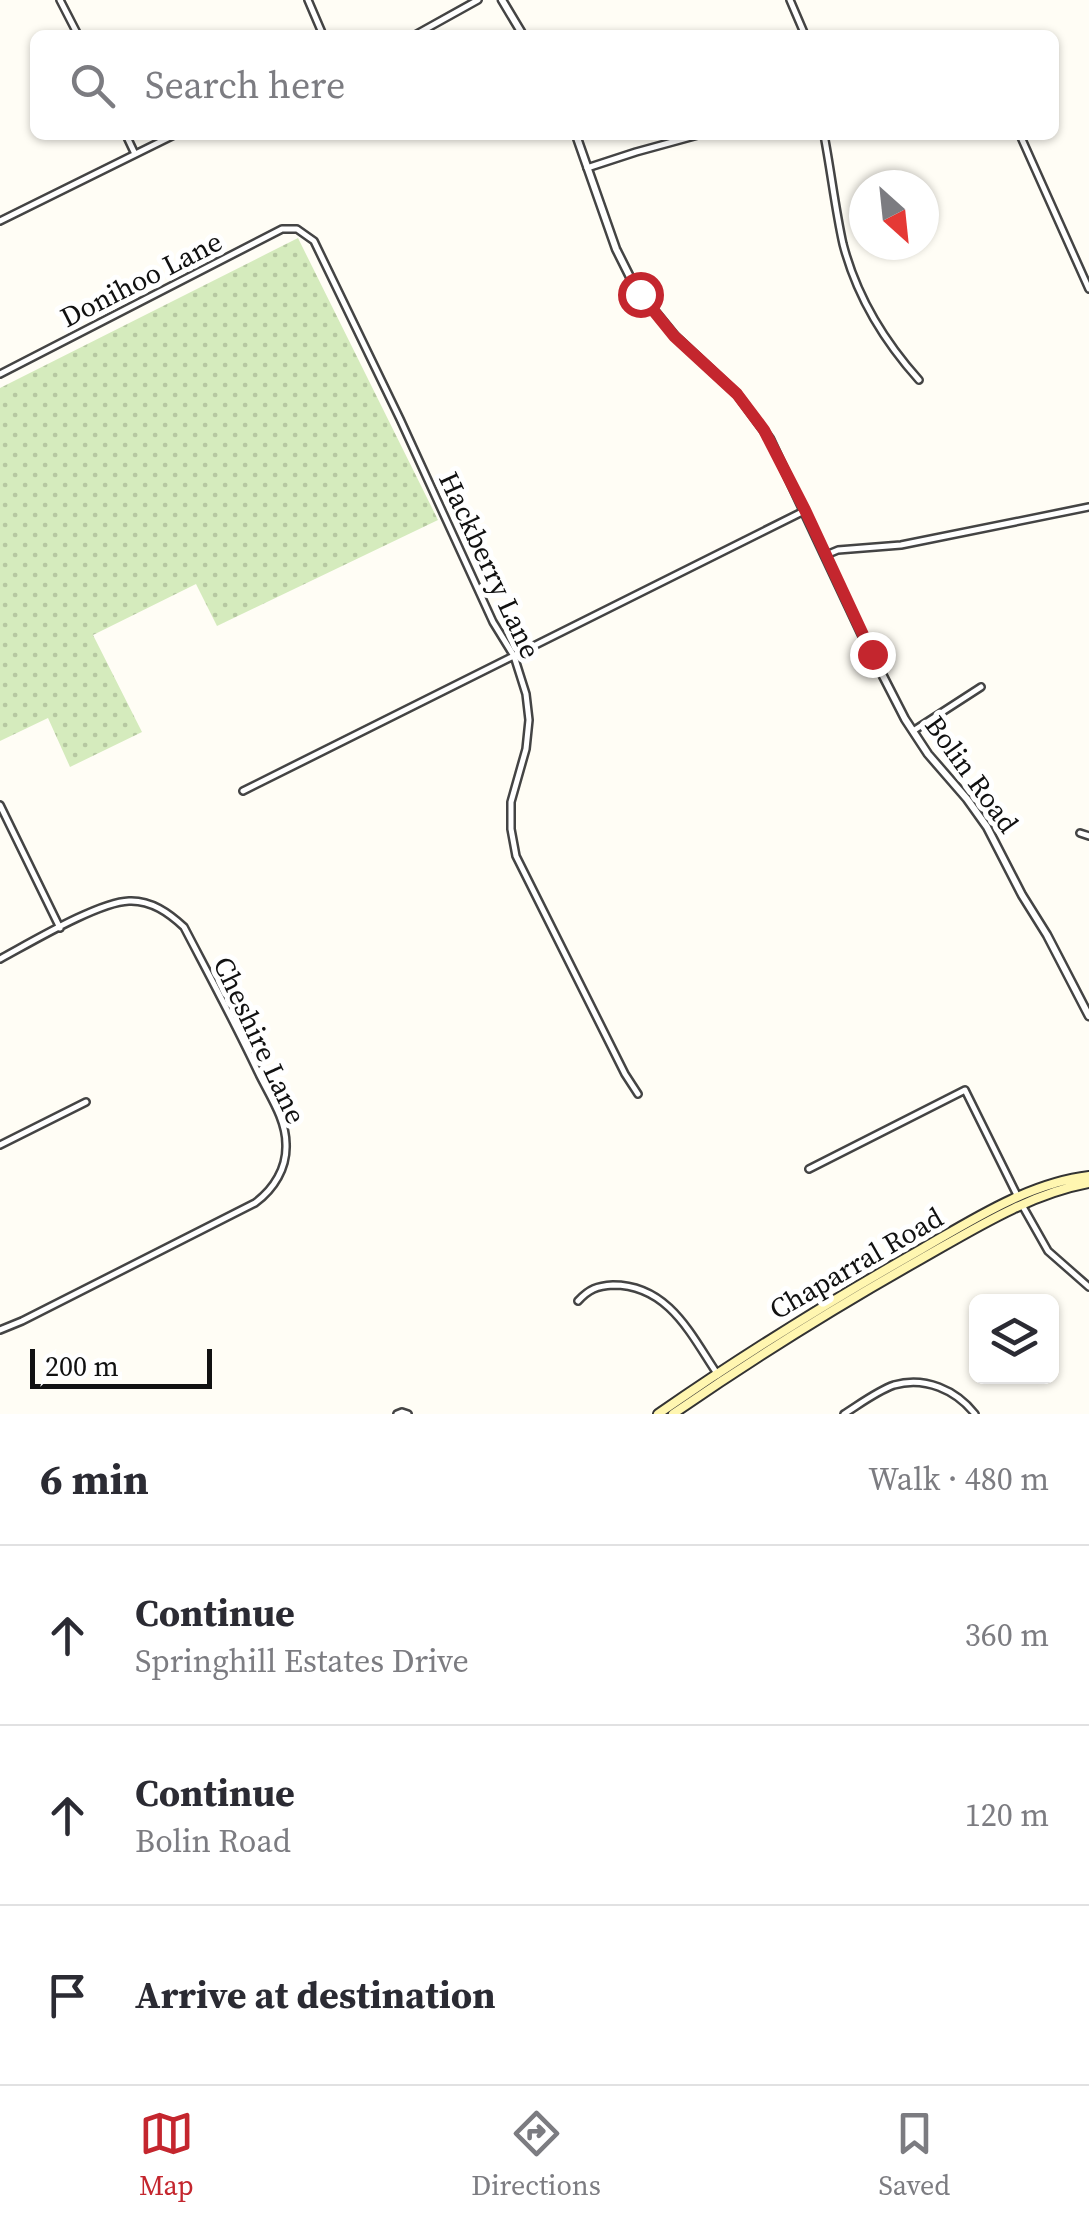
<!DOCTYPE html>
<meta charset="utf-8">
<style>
body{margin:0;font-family:"Source Serif 4",serif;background:#f2f2f3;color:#2b2b33}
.controls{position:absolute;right:30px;bottom:30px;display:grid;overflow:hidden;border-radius:15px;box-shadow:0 2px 8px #0004}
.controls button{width:90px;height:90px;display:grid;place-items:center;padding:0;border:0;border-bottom:2px solid #e1e1e2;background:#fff;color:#2b2b33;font:50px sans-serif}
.compass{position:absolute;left:849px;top:170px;width:90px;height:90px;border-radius:50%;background:#fff;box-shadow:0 2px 8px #0004;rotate:153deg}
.scale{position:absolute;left:30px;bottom:25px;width:182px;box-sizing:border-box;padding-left:10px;border:5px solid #111;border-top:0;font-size:28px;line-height:35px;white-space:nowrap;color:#111;-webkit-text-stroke:8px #fff;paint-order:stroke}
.stop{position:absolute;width:30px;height:30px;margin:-22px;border:8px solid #c4262e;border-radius:50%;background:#fff}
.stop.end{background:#c4262e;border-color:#fff;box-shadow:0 2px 10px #0008}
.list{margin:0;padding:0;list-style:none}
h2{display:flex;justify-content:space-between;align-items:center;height:130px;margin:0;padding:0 40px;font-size:42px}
h2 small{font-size:32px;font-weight:400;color:#7c7c81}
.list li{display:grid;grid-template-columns:65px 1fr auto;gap:30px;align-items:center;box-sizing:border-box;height:180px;padding:0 40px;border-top:2px solid #e1e1e2}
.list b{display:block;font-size:38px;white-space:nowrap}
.list p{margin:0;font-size:32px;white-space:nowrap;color:#7c7c81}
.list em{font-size:32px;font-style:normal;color:#7c7c81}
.icon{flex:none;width:55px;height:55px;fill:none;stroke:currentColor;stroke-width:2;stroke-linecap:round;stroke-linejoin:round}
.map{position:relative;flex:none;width:1089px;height:1414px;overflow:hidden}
.search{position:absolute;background:#fff;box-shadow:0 2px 8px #0004;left:30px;right:30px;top:30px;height:110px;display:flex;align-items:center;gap:25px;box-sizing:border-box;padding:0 35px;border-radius:15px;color:#7c7c81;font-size:38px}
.sheet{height:670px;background:#fff}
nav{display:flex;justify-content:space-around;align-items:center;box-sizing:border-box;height:140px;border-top:2px solid #e1e1e2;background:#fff;font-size:28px;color:#7c7c81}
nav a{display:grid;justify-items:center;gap:5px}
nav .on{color:#c4262e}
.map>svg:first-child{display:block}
.grass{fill:url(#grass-dots)}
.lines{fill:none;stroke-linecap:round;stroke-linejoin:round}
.minor-casing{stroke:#444;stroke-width:10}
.tertiary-casing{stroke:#444;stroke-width:11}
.secondary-casing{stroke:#333;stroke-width:12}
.minor{stroke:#fff;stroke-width:5}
.tertiary{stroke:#fff;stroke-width:6}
.secondary{stroke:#fff6b0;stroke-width:8}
.route{stroke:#c4262e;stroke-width:12}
.labels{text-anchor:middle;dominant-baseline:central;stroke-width:10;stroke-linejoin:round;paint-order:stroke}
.street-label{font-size:28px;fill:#111;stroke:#fff}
</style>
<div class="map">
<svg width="1089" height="1414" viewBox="0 0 1089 1414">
<defs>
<pattern id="grass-dots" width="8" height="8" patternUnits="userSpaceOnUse" patternTransform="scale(2.5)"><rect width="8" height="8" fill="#d5ebbd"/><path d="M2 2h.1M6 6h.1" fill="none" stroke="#b6c8a1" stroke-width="1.8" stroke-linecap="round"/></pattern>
</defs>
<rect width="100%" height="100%" fill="#fffdf5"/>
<path class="grass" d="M 298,238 L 438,520 L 217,626 L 196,584 L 93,635 L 142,732 L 70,767 L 48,718 L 0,741 L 0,388 Z"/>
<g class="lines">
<defs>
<path id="minor" d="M 60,0 L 78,35
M 308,0 L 323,35
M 790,0 L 805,35
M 415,35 L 478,0
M 126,135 L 135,154
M 824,135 C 831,171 835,208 843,244 C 856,294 884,341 919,380
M 1020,135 L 1089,289
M 587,168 L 636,152 L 698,135
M 0,221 L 174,135
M 0,374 L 282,229 L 297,229 L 314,241 L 400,419 L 493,622 L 514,656 L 526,694 L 529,720 L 526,749 L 511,802 L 511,829 L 516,856 L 625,1074 L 638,1094
M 826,555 L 838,550 L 901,545 L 1089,507
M 913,731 L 981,687
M 243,791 L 804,511
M 0,805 L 60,928
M 1080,833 L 1089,836
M 0,959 C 30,943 98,902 129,901 C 151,900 169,913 184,927 C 209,975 235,1023 258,1072 C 269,1095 286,1119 286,1144 C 287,1168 274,1189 255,1203 L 22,1321 L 0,1330
M 0,1145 L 86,1102
M 809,1169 L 965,1090 L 1017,1195
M 1022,1205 L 1048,1251 L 1089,1287
M 578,1301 C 589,1289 597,1286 613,1285 C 669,1285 691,1335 718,1375
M 397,1414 L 402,1412 L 408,1414
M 844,1414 C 860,1404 877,1391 894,1385 C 925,1376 956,1390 975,1414"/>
<path id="tertiary" d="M 502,0 L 523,35
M 576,135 L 616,249 L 635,287 L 675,336 L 737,394 L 770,439 L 861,633 L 905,719 L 928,754 L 967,799 L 987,827 L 1022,895 L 1047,935 L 1089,1016"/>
<path id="secondary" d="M 658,1414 C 743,1355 830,1301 920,1250 C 972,1220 1029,1183 1089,1176
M 673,1414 C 754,1358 836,1307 921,1259 C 974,1229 1029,1194 1089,1183"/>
</defs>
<use href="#minor" class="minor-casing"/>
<use href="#tertiary" class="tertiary-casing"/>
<use href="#secondary" class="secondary-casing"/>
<use href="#minor" class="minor"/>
<use href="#tertiary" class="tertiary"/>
<use href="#secondary" class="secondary"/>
</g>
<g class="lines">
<path class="route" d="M 640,294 L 674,336 L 737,394 L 764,430 L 805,510 L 872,654"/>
</g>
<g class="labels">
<g class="street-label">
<text transform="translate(141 279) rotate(-27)">Donihoo Lane</text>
<text transform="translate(490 565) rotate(65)">Hackberry Lane</text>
<text transform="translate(972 774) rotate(54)">Bolin Road</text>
<text transform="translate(260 1040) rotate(65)">Cheshire Lane</text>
<text transform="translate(856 1263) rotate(-30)">Chaparral Road</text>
</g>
</g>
</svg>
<div class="controls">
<button><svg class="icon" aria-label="layers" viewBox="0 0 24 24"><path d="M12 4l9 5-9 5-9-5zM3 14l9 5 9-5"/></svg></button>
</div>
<svg class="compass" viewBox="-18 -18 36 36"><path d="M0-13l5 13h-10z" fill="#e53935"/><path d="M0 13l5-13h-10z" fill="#7c7c81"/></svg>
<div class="scale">200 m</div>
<div class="stop" style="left:640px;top:294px"></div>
<div class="stop end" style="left:872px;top:654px"></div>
<div class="search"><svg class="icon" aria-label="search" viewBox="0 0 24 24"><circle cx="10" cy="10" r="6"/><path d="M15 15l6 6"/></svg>Search here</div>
</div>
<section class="sheet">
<h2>6 min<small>Walk · 480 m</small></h2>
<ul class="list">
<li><svg class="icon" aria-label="ahead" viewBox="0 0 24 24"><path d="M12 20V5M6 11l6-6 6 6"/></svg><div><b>Continue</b><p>Springhill Estates Drive</p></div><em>360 m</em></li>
<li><svg class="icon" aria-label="ahead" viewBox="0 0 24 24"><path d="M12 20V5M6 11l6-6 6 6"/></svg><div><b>Continue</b><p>Bolin Road</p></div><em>120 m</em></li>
<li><svg class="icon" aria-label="arrive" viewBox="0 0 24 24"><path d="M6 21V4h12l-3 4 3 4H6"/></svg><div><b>Arrive at destination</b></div></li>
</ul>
</section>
<nav>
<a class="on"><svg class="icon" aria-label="map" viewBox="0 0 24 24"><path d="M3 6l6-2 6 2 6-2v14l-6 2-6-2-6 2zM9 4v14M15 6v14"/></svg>Map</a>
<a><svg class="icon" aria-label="directions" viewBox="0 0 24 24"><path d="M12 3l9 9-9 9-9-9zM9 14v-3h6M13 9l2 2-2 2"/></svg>Directions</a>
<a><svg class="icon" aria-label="saved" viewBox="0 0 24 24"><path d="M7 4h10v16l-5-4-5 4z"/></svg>Saved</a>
</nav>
